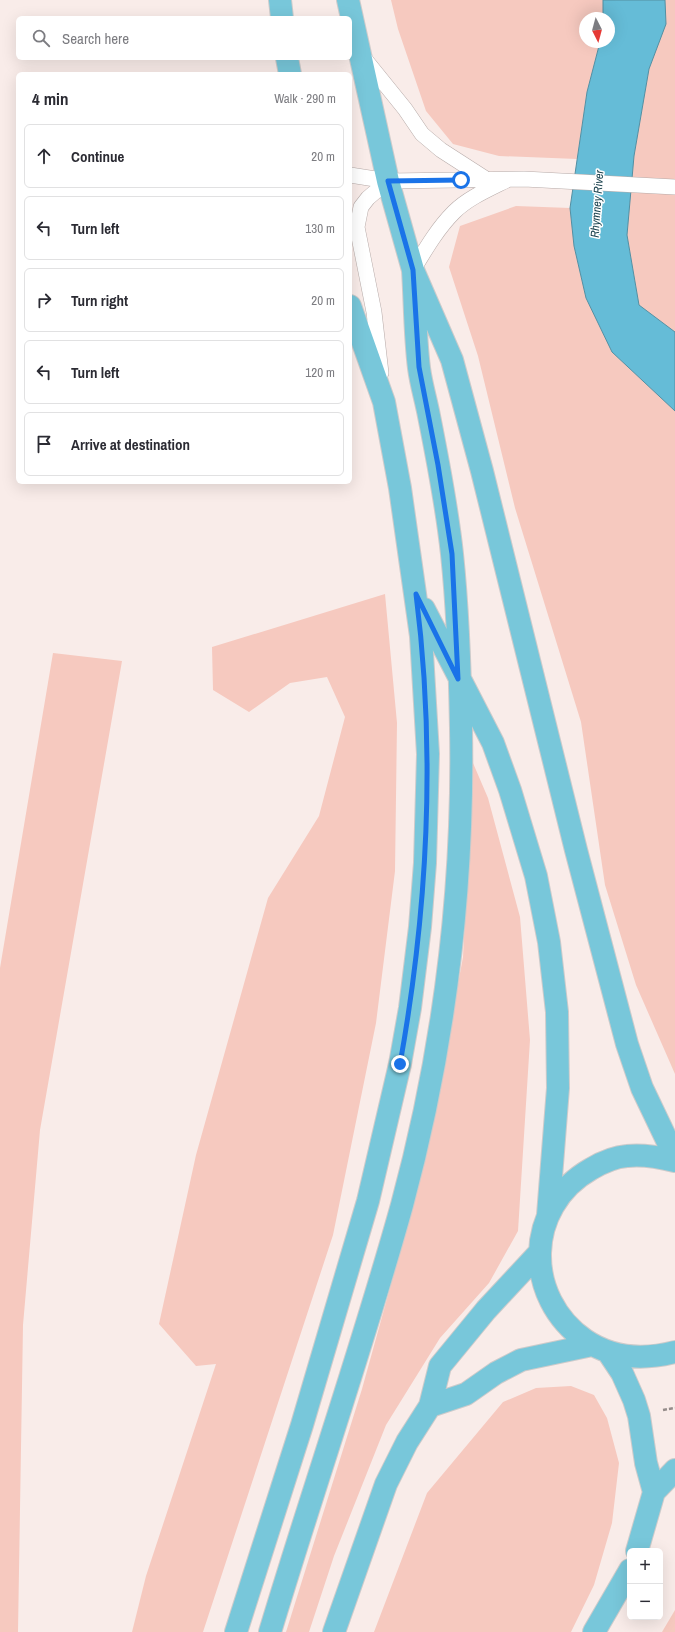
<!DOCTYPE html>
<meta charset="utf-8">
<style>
body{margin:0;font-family:"Archivo Narrow",sans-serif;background:#f2f2f3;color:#2b2b33}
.controls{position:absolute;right:12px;bottom:12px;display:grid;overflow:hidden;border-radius:6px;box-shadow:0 4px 16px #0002}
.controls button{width:36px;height:36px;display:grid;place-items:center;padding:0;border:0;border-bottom:1px solid #e1e1e2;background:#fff;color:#2b2b33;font:20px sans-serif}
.compass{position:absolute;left:579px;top:12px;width:36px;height:36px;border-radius:50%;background:#fff;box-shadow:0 4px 16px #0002;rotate:174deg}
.stop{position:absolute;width:12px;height:12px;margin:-9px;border:3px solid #1a73e8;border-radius:50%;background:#fff}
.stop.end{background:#1a73e8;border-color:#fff;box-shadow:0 1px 4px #0008}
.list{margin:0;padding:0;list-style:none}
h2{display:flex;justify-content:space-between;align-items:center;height:52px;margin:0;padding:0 16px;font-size:17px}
h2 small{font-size:13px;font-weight:400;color:#7c7c81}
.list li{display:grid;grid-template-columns:26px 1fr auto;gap:12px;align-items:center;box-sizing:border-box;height:64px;margin:0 8px 8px;padding:0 8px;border:1px solid #e1e1e2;border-radius:6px}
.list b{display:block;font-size:15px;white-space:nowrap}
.list em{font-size:13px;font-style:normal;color:#7c7c81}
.icon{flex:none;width:22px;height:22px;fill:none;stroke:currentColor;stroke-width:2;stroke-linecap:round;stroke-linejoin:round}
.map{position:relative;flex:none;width:675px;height:1632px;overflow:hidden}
.search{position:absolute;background:#fff;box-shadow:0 4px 16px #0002;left:16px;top:16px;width:336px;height:44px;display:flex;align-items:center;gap:10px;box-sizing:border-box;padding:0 14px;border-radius:6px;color:#7c7c81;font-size:15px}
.panel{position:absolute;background:#fff;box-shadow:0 4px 16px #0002;left:16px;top:72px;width:336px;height:412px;border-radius:6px}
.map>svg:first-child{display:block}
.green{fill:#f6c9bf}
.water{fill:#65bcd7;stroke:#548fa2}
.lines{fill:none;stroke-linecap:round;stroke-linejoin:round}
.lane-casing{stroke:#b7aba9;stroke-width:16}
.primary-casing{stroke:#cccbcb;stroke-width:24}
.path{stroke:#958c8a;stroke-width:2.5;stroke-dasharray:4 2;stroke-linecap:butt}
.lane{stroke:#fff;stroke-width:15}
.primary{stroke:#78c7da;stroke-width:22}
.route{stroke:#1a73e8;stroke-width:5}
.labels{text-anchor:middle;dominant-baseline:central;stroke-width:3;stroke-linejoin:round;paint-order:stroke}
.water-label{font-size:12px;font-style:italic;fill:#1a424e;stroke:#fff}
</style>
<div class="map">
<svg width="675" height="1632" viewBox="0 0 675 1632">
<rect width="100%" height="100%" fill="#f9ece9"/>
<path class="green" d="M 391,0 L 603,0 L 603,18 L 585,18 L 585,42 L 600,42 L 587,92 L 577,159 L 499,156 L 453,144 L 426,111 L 398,29 Z
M 665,0 L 675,0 L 675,332 L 639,305 L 627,235 L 634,156 L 649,69 L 665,24 Z
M 516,206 L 570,208 L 574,246 L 586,298 L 612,352 L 675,411 L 675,1074 L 636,985 L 605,885 L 581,722 L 515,508 L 478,356 L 449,267 L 460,226 Z
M 385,594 L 397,723 L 395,871 L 376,1023 L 333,1235 L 203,1632 L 132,1632 L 146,1576 L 216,1364 L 196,1366 L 159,1324 L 196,1155 L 268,898 L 319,816 L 345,717 L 327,677 L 290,683 L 249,712 L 213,690 L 212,647 Z
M 53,653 L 122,661 L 40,1130 L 23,1325 L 18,1632 L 0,1632 L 0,968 Z
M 473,763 L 488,798 L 520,917 L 530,1040 L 518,1231 L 489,1283 L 440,1338 L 386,1425 L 334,1556 L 309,1632 L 286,1632 L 362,1389 L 426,1158 L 463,957 Z
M 571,1386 L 594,1395 L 607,1418 L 619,1463 L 612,1523 L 594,1585 L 571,1632 L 374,1632 L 427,1493 L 503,1402 L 536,1388 Z
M 675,1610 L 675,1632 L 662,1632 Z"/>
<path class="water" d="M 603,0 L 665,0 L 666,24 L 649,69 L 634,156 L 627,235 L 639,305 L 675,332 L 675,411 L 612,352 L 586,298 L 574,246 L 570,208 L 587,92 L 600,42 L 609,42 L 609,18 L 603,18 Z"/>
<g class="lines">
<defs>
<path id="lane" d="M 363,57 L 405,109 L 422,134 L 441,150 L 486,179
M 350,175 L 388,181 L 524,179 L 675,187
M 413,270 C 425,250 437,229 454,212 C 468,198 489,189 507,180
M 381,373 L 374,312 L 357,227 L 361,207 L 368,198 L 388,181"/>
<path id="primary" d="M 280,0 L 282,18
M 348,0 L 388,181 L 413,270 L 452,360 L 482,471 L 576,850 L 627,1044 L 642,1088 L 675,1157
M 287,58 L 290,74
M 424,609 L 493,743 L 510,790 L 536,876 L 549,942 L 557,1012 L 558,1088 L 548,1215
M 675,1161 C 659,1157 644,1154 627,1156 C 614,1157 601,1163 591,1169 C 524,1207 524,1298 585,1340 C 613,1359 644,1360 675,1352
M 608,1352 L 622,1373 L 634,1400 L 639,1416 L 646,1463 L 654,1492
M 430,1406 L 466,1394 L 496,1373 L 521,1360 L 592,1345
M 637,1551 L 654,1492 L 675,1470
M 236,1632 L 302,1425 L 368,1201 L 400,1064 L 410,1008 L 420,927 L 425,863 L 428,754 L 421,636 L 400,488 L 384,402 L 350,306
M 270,1632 C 313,1489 362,1349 402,1205 C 444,1050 464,888 461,728 C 460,670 458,611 452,554 C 447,507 438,461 429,416 C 426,400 421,384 419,368 C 415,336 415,302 413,270
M 334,1632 L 386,1484 L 407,1442 L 430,1406 L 440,1366 L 486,1310 L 540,1252
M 594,1632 L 630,1570"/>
</defs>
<use href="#lane" class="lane-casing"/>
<use href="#primary" class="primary-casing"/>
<path class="path" d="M 663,1410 L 675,1408"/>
<use href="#lane" class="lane"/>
<use href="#primary" class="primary"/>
</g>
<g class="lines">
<path class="route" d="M 400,1064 C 428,908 436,751 416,594 L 458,679 L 452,554 L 438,465 L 419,367 L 413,270 L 388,181 L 461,180"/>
</g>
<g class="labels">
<g class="water-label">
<text transform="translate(597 204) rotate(-86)">Rhymney River</text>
</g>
</g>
</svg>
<div class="controls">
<button>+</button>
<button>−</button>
</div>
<svg class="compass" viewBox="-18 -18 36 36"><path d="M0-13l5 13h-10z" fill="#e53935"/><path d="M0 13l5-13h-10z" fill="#7c7c81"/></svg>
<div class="stop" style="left:461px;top:180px"></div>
<div class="stop end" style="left:400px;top:1064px"></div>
<div class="search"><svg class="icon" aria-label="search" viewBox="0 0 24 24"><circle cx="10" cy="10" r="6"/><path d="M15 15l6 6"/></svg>Search here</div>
<section class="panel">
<h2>4 min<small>Walk · 290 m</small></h2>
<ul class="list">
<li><svg class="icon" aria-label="ahead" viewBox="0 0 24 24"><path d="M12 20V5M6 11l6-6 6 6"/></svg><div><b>Continue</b></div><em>20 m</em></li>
<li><svg class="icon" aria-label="left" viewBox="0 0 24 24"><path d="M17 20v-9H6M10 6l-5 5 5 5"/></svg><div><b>Turn left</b></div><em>130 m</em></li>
<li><svg class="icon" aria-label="right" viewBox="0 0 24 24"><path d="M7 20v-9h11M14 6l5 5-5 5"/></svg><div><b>Turn right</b></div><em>20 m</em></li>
<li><svg class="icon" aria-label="left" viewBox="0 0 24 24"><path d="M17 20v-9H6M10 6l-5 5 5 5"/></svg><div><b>Turn left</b></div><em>120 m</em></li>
<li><svg class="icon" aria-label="arrive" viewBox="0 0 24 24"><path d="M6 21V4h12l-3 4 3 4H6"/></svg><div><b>Arrive at destination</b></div></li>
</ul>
</section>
</div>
